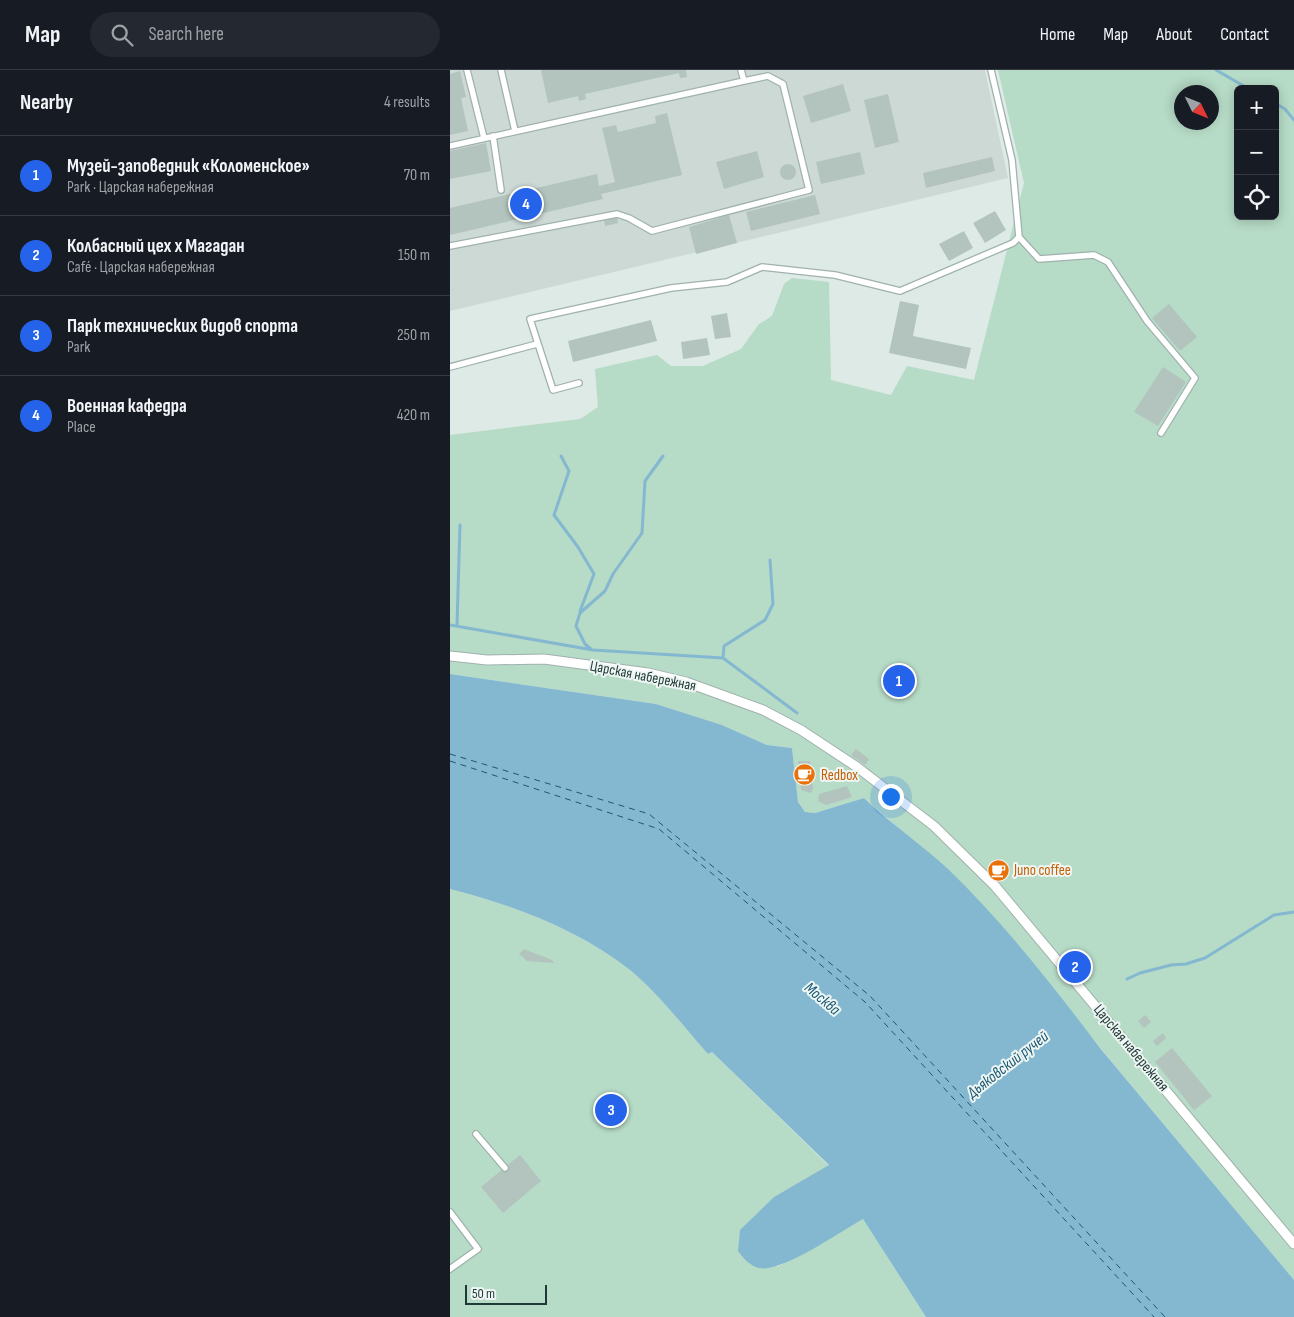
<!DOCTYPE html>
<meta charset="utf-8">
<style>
body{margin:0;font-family:"Sofia Sans Condensed",sans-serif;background:#242831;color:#f1f3f6}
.controls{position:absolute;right:15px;top:15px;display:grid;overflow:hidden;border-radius:8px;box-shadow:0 2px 12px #0003}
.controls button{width:45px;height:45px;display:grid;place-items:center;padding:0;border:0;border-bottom:1px solid #363941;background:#171b24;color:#f1f3f6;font:25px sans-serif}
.compass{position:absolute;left:724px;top:15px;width:45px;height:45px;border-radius:50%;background:#171b24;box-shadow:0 2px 12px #0003;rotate:133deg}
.scale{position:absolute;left:15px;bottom:12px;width:82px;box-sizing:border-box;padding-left:5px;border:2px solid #1f3936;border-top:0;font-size:14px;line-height:18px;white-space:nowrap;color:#1f3936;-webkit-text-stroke:4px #eef6f3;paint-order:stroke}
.you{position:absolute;left:440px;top:726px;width:18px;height:18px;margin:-12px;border:4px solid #fff;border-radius:50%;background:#1a73e8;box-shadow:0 0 0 8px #1a73e833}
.badge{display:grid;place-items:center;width:32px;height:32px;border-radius:50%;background:#2563eb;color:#fff;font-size:16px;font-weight:700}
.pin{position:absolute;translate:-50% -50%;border:2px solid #fff;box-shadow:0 1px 5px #0006}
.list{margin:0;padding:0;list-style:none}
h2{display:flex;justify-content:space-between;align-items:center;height:65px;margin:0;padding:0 20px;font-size:21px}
h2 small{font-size:16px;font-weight:400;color:#9ea1a6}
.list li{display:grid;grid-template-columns:32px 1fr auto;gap:15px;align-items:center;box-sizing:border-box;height:80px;padding:0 20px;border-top:1px solid #363941}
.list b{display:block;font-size:19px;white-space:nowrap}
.list p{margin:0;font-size:16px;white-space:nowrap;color:#9ea1a6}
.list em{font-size:16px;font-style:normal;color:#9ea1a6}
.icon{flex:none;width:28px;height:28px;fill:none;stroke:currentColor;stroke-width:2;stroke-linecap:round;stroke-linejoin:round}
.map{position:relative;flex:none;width:844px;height:1247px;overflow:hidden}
header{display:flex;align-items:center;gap:30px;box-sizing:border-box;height:70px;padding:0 25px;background:#171b24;border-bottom:1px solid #363941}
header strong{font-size:24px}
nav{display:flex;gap:28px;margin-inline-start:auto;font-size:18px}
.search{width:350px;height:45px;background:#242831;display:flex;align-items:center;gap:12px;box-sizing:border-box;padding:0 18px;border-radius:28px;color:#9ea1a6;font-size:19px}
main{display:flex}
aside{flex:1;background:#171b24}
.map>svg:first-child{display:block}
.built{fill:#ccd9d5}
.green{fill:#b6dbc6;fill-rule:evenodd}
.water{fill:#84b8d0}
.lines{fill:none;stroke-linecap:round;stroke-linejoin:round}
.stream{stroke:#84b8d0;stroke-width:3}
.ferry{stroke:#1a5774;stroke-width:1;stroke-dasharray:6 5;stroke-linecap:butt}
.building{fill:#b3c4bf}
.service-casing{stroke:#a0b1ae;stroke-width:8}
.pedestrian-casing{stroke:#a0b1ae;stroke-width:11}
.service{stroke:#fff;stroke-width:5.5}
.pedestrian{stroke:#fff;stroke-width:9}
.labels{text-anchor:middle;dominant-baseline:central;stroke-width:4;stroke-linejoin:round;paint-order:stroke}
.street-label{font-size:15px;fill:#1f3936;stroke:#eef6f3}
.food-label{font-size:15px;fill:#c56008;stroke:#eef6f3;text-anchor:start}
.water-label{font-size:16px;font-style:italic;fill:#1a5774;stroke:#eef6f3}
</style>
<header>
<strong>Map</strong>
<div class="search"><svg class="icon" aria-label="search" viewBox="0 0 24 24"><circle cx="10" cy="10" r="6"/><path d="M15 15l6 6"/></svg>Search here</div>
<nav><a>Home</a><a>Map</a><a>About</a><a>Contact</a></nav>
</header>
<main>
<aside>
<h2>Nearby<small>4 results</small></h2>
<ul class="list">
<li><span class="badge">1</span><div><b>Музей-заповедник «Коломенское»</b><p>Park · Царская набережная</p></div><em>70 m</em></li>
<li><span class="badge">2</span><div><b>Колбасный цех x Магадан</b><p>Café · Царская набережная</p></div><em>150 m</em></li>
<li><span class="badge">3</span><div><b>Парк технических видов спорта</b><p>Park</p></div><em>250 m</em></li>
<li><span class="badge">4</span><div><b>Военная кафедра</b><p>Place</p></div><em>420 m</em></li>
</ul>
</aside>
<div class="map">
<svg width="844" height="1247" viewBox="0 0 844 1247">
<rect width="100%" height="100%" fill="#ddeae6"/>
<path class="built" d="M 0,0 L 535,0 L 558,108 L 0,241 Z"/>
<path class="green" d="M 548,0 L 844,0 L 844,1210 L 532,836 L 498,800 L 414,728 L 365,743 L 355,742 L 348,732 L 342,678 L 317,675 L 272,655 L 206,634 L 0,604 L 0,365 L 130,349 L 148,337 L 145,299 L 207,285 L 221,296 L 253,296 L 291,279 L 309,254 L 322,246 L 334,214 L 342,208 L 379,212 L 381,310 L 441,325 L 457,296 L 524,310 L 574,113 ZM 788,19 L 825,19 L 825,146 L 788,146 ZM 732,22 L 762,22 L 762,52 L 732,52 Z
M 0,819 C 63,835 128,859 180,900 C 208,923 234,957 258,984 L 262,982 L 379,1096 L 324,1127 L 327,1197 L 413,1149 L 476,1247 L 0,1247 Z"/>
<path class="water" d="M 0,604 L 206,634 L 272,655 L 317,675 L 342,678 L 348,732 L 355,742 L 365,743 L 414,728 C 440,753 471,774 498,799 C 554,853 603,916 650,978 L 844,1210 L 844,1247 L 476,1247 L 413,1149 C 391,1161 332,1203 309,1198 C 300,1196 293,1188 288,1181 L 290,1160 L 324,1127 L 379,1095 L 262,982 L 258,984 C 234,957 208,923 180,900 C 128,859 63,835 0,819 Z"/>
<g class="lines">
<path class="stream" d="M 766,0 L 799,19
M 825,33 L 835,39 L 844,50
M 111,386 L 119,401 L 104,445 L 128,477 L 144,504 L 130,541
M 0,555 L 143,580 L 273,588 L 347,643
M 7,555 L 10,455
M 141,579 L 135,574 L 126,556 L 130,543 L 155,521 L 163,504 L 192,463 L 195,411 L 213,386
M 273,588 L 274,576 L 315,550 L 323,534 L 320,490
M 677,909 L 690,903 L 721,895 L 736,894 L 755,888 L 824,845 L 844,842"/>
<path class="ferry" d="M 0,684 L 199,744 L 420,926 L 715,1247
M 0,691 L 209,759 L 415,932 L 704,1247"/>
</g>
<path class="building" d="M 91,0 L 236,0 L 237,7 L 230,8 L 229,3 L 135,24 L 136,29 L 129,31 L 128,26 L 98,33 Z
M 10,1 L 16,27 L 11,28 L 18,61 L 0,65 L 0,4 Z
M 393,14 L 401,41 L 361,53 L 353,26 Z
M 438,24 L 449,72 L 425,78 L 414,30 Z
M 217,43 L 232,105 L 151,124 L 153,129 L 0,165 L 0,138 L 147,104 L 149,116 L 165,112 L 152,58 L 166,55 L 168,62 L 206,53 L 205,46 Z
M 36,73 L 41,101 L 0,109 L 0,81 Z
M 307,81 L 314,107 L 274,119 L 266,92 Z
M 410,82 L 415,104 L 371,114 L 366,92 Z
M 542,87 L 545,101 L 476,118 L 473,103 Z
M330 102a8 8 0 1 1 16 0a8 8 0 1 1-16 0Z
M 365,125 L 370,144 L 301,161 L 296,142 Z
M 545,141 L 556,160 L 535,173 L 523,153 Z
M 279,145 L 287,173 L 246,184 L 239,157 Z
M 167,147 L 168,153 L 155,156 L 154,150 Z
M 514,161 L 523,178 L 499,191 L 489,174 Z
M 450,231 L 469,235 L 463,266 L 521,278 L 516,299 L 439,283 Z
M 719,234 L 747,267 L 730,281 L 702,248 Z
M 277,243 L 281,267 L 265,269 L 261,246 Z
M 201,250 L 207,271 L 123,292 L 118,271 Z
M 257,268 L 260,285 L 233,289 L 231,272 Z
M 713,297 L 736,312 L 708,356 L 684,342 Z
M 406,679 L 419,689 L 415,695 L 401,685 Z
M 348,691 L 360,691 L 363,718 L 361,723 L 351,720 Z
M 397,716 L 402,727 L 376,735 L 368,731 L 369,724 Z
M 545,789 L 559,805 L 551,811 L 538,795 Z
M 74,879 L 102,890 L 104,893 L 77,891 L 69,884 Z
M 695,945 L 701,952 L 694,958 L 688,951 Z
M 713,963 L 716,968 L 707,976 L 703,971 Z
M 722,978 L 762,1026 L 744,1040 L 705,992 Z
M 70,1085 L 91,1111 L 53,1143 L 31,1117 Z"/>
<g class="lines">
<defs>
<path id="service" d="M 17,0 L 34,68
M 51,0 L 65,61
M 541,0 L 562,90 L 569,167 L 589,189 L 644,185 L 658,192 L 697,251 L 745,308 L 711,363
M 43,66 L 51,120
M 0,76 L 294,11
M 0,176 L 167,144 L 179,148 L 202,161 L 359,120 L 333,14 L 318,6 L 294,11 L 291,0
M 0,297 L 87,274
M 129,313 L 103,320 L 80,249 L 221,218 L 277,212 L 312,197 L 385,205 L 450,221 L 563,173 L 569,167
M 26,1064 L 55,1098
M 0,1142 L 28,1179 L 0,1199"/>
<path id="pedestrian" d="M 0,586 L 37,590 L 94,589 L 198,603 L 236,612 L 313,640 L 351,660 L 407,697 L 484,756 L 545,816 L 844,1174"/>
</defs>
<use href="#service" class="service-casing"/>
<use href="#pedestrian" class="pedestrian-casing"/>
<use href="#service" class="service"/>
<use href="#pedestrian" class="pedestrian"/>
</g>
<defs>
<symbol id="cafe-disc" viewBox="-11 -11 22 22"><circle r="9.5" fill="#e8710a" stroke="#eef6f3"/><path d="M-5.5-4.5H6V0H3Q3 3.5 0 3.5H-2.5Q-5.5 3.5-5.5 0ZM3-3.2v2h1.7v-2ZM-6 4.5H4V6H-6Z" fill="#fff"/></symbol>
</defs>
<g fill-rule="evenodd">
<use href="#cafe-disc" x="342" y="692" width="25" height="25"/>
<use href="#cafe-disc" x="536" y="788" width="25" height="25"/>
</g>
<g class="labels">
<g class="street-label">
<text transform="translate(193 606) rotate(11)">Царская набережная</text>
<text transform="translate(681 978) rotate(50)">Царская набережная</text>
</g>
<g class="food-label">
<text x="371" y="705">Redbox</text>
<text x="564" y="800">Juno coffee</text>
</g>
<g class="water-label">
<text transform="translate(372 929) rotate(40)">Москва</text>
<text transform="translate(558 995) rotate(-38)">Дьяковский ручей</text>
</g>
</g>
</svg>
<div class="controls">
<button>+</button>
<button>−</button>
<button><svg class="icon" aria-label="locate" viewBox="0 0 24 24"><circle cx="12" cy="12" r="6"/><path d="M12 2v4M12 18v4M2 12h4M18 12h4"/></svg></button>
</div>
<svg class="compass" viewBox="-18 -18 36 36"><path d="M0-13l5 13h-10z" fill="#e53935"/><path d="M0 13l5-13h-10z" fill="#9ea1a6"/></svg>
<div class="scale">50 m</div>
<div class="you"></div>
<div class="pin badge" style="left:449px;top:611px">1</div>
<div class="pin badge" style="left:625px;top:897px">2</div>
<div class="pin badge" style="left:161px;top:1040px">3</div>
<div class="pin badge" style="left:76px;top:134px">4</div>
</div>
</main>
